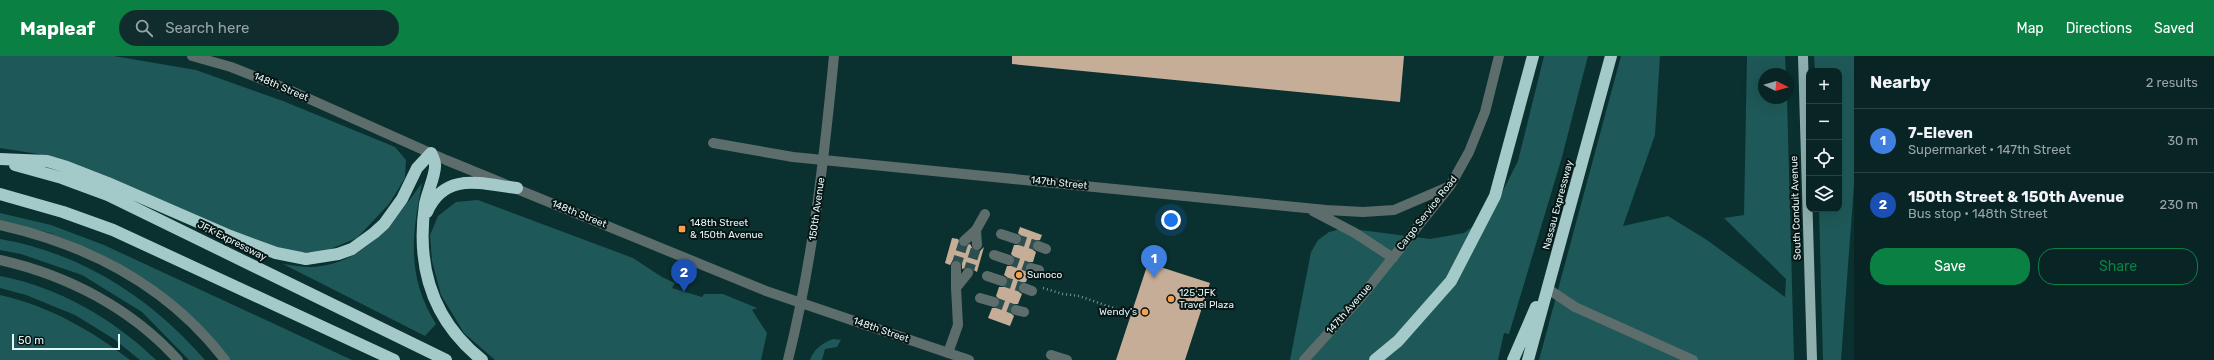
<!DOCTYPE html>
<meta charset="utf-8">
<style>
body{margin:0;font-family:Rubik,sans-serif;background:#112c2c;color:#f1f3f6}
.controls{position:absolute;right:12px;top:12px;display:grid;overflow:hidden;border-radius:8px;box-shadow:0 4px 16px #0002}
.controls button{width:36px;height:36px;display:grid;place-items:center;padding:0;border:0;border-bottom:1px solid #294141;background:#082424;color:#f1f3f6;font:20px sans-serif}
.compass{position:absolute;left:1758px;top:12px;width:36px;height:36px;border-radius:50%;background:#082424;box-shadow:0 4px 16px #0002;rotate:95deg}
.scale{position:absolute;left:12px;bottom:10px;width:108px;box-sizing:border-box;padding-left:4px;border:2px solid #e3f7f7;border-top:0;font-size:11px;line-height:14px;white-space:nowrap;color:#e3f7f7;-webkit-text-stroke:3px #071515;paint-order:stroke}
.you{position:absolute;left:1171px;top:164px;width:14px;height:14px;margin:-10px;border:3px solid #fff;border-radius:50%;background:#1a73e8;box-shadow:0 0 0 6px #1a73e833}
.badge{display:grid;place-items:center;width:26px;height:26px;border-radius:50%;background:#0b8043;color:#fff;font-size:13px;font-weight:700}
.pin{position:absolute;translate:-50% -33px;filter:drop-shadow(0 1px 2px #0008)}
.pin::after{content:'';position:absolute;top:21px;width:14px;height:12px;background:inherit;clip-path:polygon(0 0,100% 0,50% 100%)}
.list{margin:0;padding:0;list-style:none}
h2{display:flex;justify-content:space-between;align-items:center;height:52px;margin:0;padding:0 16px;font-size:17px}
h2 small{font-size:13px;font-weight:400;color:#98a4a6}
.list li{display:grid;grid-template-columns:26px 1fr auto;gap:12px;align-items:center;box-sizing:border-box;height:64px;padding:0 16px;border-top:1px solid #294141}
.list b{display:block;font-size:15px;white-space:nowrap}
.list p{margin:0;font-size:13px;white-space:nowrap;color:#98a4a6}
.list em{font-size:13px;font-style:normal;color:#98a4a6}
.actions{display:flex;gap:8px;padding:12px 16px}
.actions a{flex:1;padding:9px 0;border:1px solid #0b8043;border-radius:16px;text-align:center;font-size:14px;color:#0b8043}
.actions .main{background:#0b8043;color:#fff}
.icon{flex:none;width:22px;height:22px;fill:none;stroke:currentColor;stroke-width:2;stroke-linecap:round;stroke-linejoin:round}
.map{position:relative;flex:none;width:1854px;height:304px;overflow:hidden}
header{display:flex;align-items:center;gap:24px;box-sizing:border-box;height:56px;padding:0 20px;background:#0b8043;color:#fff}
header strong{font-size:19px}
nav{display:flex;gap:22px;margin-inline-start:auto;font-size:14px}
.search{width:280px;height:36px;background:#112c2c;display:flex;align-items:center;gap:10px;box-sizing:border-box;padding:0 14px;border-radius:22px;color:#98a4a6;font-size:15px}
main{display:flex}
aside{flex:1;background:#082424}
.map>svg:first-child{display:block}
.green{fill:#1f5858}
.building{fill:#c6ad98}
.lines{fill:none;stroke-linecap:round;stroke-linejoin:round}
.minor-tunnel{stroke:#2b4e4e;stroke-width:10;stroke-dasharray:10 5;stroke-linecap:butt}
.path{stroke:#799696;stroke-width:2.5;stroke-dasharray:1 3;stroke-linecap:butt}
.minor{stroke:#5d6d6c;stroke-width:10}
.major{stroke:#8fafaf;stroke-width:10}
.highway{stroke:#a3cac9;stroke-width:12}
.poi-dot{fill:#f8a04b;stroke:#071515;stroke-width:1.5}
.labels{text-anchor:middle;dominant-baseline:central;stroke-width:4;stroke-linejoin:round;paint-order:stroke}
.street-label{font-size:10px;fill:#e3f7f7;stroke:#071515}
.poi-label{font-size:10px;fill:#e3f7f7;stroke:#071515;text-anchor:start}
</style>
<header>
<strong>Mapleaf</strong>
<div class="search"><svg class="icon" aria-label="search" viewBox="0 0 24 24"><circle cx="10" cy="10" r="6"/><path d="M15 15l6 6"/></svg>Search here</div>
<nav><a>Map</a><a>Directions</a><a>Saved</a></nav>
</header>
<main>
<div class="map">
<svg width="1854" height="304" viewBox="0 0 1854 304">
<rect width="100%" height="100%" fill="#0a3030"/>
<path class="green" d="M 0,0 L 114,0 L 196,14 L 283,45 L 395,91 L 406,104 L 405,122 L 389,148 L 357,182 L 323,196 L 287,196 L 224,174 L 140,137 L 38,98 L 0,92 Z
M 1544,0 L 1588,0 L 1562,101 L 1509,278 L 1504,277 L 1498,304 L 1290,304 L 1311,196 L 1318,184 L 1329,176 L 1345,172 L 1430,183 L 1464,177 L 1492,156 L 1518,105 Z
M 1621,0 L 1660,0 L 1655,79 L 1623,170 L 1668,160 L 1707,184 L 1785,241 L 1786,223 L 1724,162 L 1744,159 L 1747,0 L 1785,0 L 1786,18 L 1764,18 L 1764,42 L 1787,42 L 1794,304 L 1539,304 Z
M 1814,0 L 1854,0 L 1854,129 L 1841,304 L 1823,304 L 1819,153 L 1839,153 L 1839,15 L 1815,15 Z
M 422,127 C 412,179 406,220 436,268 L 425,280 L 283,208 C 292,209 302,211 311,211 C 364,209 393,166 422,127 Z
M 478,144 L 633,202 L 662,221 L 675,227 L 672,232 L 702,241 L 704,238 L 723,238 L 757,252 L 752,254 L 767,277 L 761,304 L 495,304 L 464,277 L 441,239 L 432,205 L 430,179 L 438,160 L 456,146 Z
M 0,157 L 51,169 L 104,189 L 352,304 L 227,304 L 149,226 L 100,198 L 50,177 L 0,164 Z
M 0,183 C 82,197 151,242 205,304 L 189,304 L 142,256 L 82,219 L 21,198 L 0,194 Z
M 0,220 C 58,231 114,263 156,304 L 140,304 L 114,283 L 75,259 L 26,239 L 0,232 Z
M 0,239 C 49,250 91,274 130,304 L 0,304 Z
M 833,283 L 841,284 L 837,291 L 825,293 L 822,304 L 810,304 C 814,293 822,287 833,283 Z"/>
<path class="building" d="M 1012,0 L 1404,0 L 1400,46 L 1012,8 Z
M 1020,171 L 1042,179 L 1040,184 L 1034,185 L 1032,188 L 1033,194 L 1036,196 L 1033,206 L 1029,206 L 1025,210 L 1025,214 L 1029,218 L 1026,226 L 1020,227 L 1018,230 L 1019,236 L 1022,238 L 1018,248 L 1014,248 L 1010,252 L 1010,256 L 1014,260 L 1010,270 L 988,262 L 992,252 L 996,252 L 1000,248 L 1000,244 L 996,240 L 999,231 L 1004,231 L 1008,227 L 1007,221 L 1004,219 L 1007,210 L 1011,210 L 1015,206 L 1015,202 L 1011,198 L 1014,189 L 1018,189 L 1022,185 L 1022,181 L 1018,177 Z
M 952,182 L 958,183 L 962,191 L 970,188 L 974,195 L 980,195 L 984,191 L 977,216 L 969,211 L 962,213 L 962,207 L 959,204 L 953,204 L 950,209 L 945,207 Z
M 1148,207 L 1210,227 L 1185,304 L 1116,304 Z"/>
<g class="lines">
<path class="minor-tunnel" d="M 1016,183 L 1038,190
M 1009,204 L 1031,212
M 956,210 L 964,185
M 968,217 L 977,189
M 1002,225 L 1024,232
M 994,246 L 1016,254"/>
<path class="path" d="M 1043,232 L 1063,238 L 1079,240 L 1131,258"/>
<path class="minor" d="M 192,0 L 231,11 L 287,33 L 446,104 L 766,235 L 969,304
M 713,87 L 793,101 L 1326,154 L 1363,156 L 1394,154 L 1450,130
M 1313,155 L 1355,177 L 1393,202
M 0,169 C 89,189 169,231 225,304
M 1001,178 L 1016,183
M 964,185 L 976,174
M 977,189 L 976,174 L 985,158
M 1038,190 L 1046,193
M 994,199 L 1009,204
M 0,204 C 67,219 131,252 178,304
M 956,210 L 956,232
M 1031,212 L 1039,214
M 987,220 L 1002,225
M 1024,232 L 1032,235
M 1548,233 L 1575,251 L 1693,304
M 980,242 L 994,246
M 1016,254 L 1024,256
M 948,297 L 958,269 L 956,232 L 968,217
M 1051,299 L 1067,304
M 788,304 C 813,204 824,103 834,0
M 1304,304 L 1362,240 L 1450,130 L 1469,96 L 1485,56 L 1499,0"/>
<path class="major" d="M 1803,0 L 1812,304"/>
<path class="highway" d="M 0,103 L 47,105 L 67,111 L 108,127 L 230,180 L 276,197 L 306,203 L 338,198 L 352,193 L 374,177 L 384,168 L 402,143 L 417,112 L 431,97 C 433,101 435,105 435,109 C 436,118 427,137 425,148 C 416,210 432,264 482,304
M 15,109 L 62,122 L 108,139 L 446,304
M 0,138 L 63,156 L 113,174 L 394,304
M 427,156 C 445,115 481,128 517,132
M 1375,304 L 1398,285 L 1451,225 L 1495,140 L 1533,0
M 1513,304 L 1536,251
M 1528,304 L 1611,0"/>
</g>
<g class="poi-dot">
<rect x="678" y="169" width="8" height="8" rx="2"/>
<circle cx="1019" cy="219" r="4"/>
<circle cx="1171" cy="243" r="4"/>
<circle cx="1145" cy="256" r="4"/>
</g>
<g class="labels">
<g class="street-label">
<text transform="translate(281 31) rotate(23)">148th Street</text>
<text transform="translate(1059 127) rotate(6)">147th Street</text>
<text transform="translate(1558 149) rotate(-75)">Nassau Expressway</text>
<text transform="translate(1796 152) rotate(-92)">South Conduit Avenue</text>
<text transform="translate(817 153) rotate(-82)">150th Avenue</text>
<text transform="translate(1427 157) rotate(-52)">Cargo Service Road</text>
<text transform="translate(579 158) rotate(22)">148th Street</text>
<text transform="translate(232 185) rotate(27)">JFK Expressway</text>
<text transform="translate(1349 253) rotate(-49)">147th Avenue</text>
<text transform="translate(881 274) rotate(19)">148th Street</text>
</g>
<g class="poi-label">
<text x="690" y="167">148th Street<tspan x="690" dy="12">&amp; 150th Avenue</tspan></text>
<text x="1027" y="219">Sunoco</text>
<text x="1179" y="237">125 JFK<tspan x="1179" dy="12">Travel Plaza</tspan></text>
<text x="1137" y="256" text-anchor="end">Wendy's</text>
</g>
</g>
</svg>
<div class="controls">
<button>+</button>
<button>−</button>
<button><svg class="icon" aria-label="locate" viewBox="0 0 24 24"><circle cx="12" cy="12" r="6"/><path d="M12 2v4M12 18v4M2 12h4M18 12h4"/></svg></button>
<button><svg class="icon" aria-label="layers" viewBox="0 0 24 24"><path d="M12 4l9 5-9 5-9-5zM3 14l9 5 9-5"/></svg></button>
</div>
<svg class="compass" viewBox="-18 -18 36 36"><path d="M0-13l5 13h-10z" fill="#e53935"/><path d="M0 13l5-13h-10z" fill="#98a4a6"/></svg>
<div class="scale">50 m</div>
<div class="you"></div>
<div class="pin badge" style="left:1154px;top:222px;background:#3f7fe0">1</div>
<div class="pin badge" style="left:684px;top:236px;background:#1a4fb4">2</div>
</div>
<aside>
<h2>Nearby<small>2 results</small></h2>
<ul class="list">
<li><span class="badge" style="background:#3f7fe0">1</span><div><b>7-Eleven</b><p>Supermarket · 147th Street</p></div><em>30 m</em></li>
<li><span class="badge" style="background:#1a4fb4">2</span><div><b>150th Street &amp; 150th Avenue</b><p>Bus stop · 148th Street</p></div><em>230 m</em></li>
</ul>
<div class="actions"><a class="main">Save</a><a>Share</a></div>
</aside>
</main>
